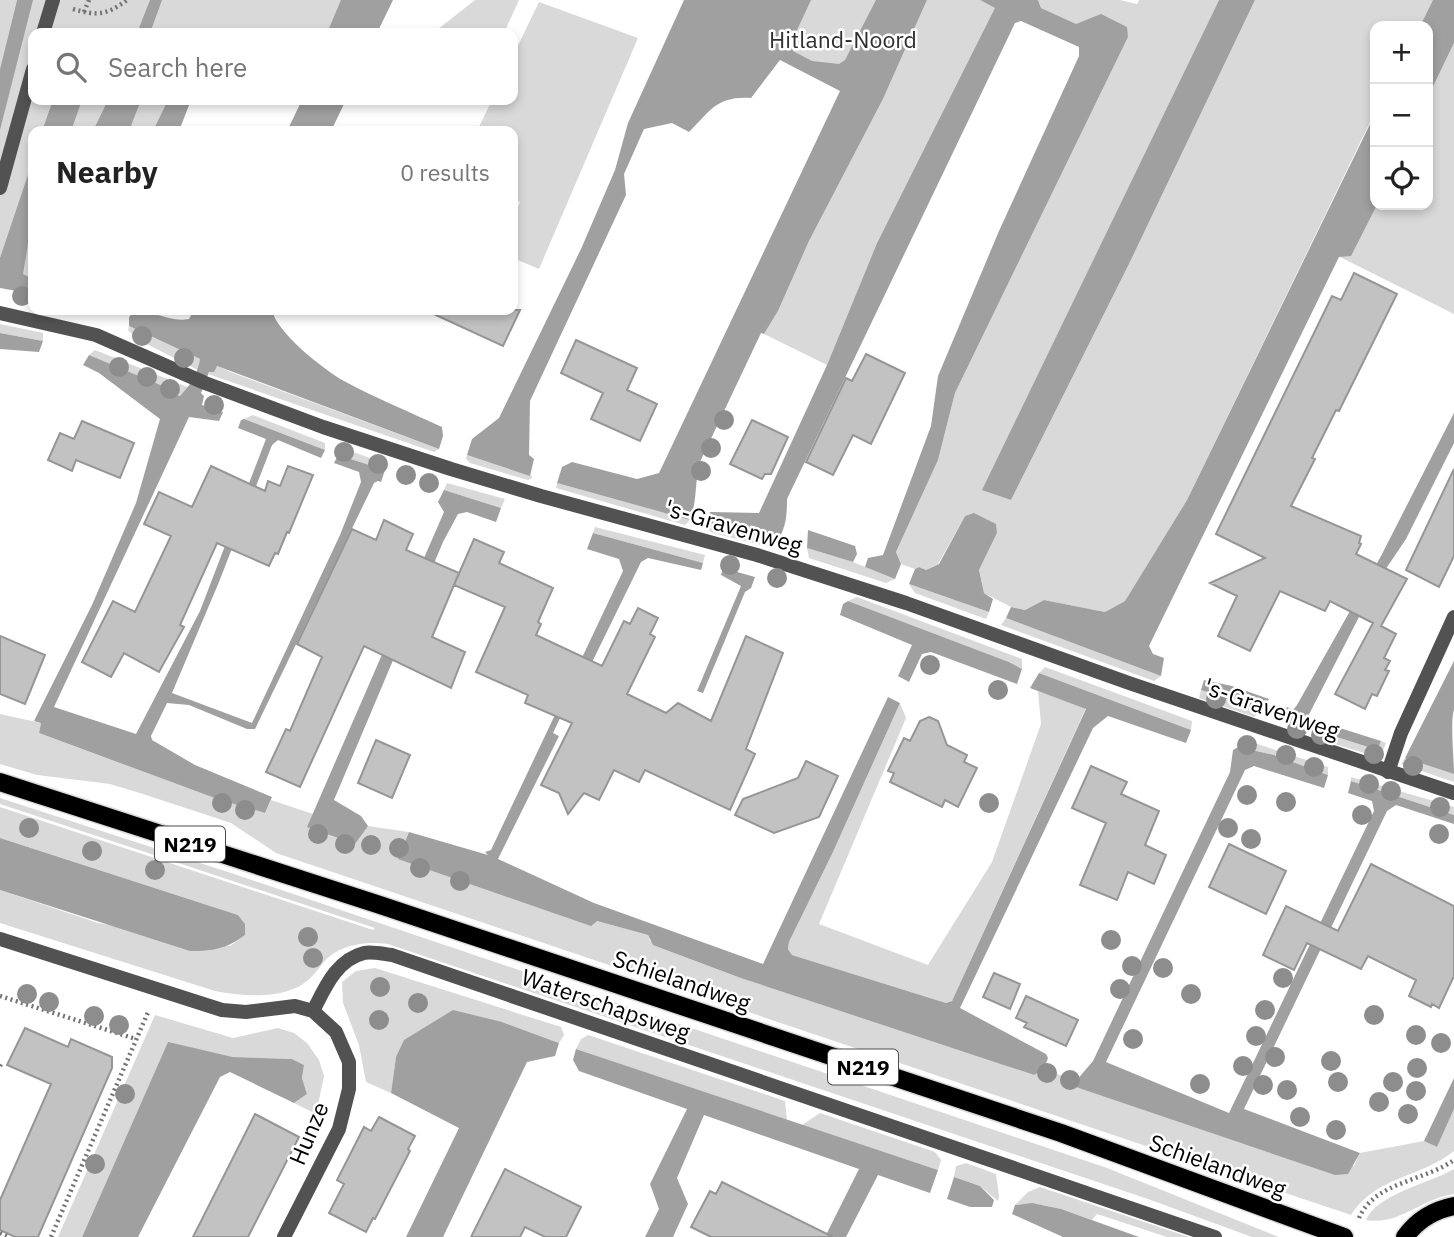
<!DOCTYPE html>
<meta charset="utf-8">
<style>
body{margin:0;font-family:"IBM Plex Sans",sans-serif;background:#f2f2f2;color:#222}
.controls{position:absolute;right:21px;top:21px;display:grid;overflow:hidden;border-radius:14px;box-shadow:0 4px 10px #0003}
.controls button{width:63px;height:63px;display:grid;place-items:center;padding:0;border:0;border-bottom:2px solid #e0e0e0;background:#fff;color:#222;font:35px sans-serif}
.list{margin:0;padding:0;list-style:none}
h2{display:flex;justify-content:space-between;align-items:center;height:91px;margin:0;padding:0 28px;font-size:30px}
h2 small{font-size:23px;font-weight:400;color:#767676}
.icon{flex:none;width:38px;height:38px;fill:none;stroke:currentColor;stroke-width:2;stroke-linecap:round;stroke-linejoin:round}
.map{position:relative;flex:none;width:1454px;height:1237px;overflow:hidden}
.search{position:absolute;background:#fff;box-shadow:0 4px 10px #0003;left:28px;top:28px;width:490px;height:77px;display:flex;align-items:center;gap:18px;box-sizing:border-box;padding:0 24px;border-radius:14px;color:#767676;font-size:26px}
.panel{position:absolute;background:#fff;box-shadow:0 4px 10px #0003;left:28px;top:126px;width:490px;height:189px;border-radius:14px}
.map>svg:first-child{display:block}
.green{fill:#d9d9d9}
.water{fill:#a0a0a0}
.building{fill:#c2c2c2;stroke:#969696;stroke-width:2}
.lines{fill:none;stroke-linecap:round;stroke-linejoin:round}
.primary-casing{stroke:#dbdbdb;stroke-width:21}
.path{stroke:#747474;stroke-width:4.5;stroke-dasharray:2 3.5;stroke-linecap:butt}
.service{stroke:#525252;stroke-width:14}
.minor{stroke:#525252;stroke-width:14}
.primary{stroke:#000;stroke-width:18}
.tree{fill:#8d8d8d}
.labels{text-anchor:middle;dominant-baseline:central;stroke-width:5;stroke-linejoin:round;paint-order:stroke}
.shield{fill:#fff;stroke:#4c4c4c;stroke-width:2}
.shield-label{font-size:21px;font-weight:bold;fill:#000}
.park-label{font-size:23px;fill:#303030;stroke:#fff}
.street-label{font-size:23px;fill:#000;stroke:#fff}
</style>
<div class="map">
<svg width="1454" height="1237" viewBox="0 0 1454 1237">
<rect width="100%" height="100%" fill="#fff"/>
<path class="green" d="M 0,0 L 17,0 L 0,69 Z
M 25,0 L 376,0 L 360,33 L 33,33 L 33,100 L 183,100 L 170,131 L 33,131 L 33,285 L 0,276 L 0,96 Z
M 475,0 L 519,0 L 504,33 L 433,33 Z
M 712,0 L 908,0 L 865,90 L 698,26 Z
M 927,0 L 980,0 L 996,8 L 877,243 L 827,365 L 764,334 L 778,311 L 809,241 L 883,99 Z
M 1038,0 L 1120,0 L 1137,4 L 1139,0 L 1219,0 L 983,489 L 1011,500 L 1129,264 L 1255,0 L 1433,0 L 1420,26 L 1375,26 L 1375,119 L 1372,118 L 1187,500 L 1125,601 L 1105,612 L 1044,600 L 1025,610 L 1011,607 L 984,593 L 979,570 L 997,533 L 965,516 L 938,564 L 926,570 L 919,567 L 915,569 L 901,564 L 896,552 L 938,460 L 955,393 L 1128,37 L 1076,25 L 1041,8 Z
M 539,2 L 638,38 L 539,269 L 513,258 L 513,218 L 520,202 L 513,198 L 513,131 L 477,131 L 492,100 L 513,100 L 513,56 Z
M 1454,43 L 1454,314 L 1340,257 L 1351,255 L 1377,205 L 1428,205 L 1428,97 Z
M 0,324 L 43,333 L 43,341 L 0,333 Z
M 129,326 L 200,359 L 198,370 L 135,338 L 128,330 Z
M 95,350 L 190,388 L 181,397 L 164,393 L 163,386 L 89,355 Z
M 217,366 L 233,373 L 439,449 L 434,452 L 208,374 Z
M 253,415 L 325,443 L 325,450 L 244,419 Z
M 342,448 L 384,463 L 385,470 L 338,455 Z
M 467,455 L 532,476 L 532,478 L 528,480 L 470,463 L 466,459 Z
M 447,483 L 505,499 L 501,508 L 444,490 Z
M 557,483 L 690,520 L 685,525 L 556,488 Z
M 706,522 L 777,541 L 773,548 L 713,533 L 708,530 Z
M 595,527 L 705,555 L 703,563 L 593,533 Z
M 807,548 L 853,562 L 895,579 L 886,583 L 809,558 Z
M 909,584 L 989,612 L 986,619 L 915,593 Z
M 857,597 L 1022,659 L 1022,669 L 1009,662 L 848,601 Z
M 1006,618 L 1161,676 L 1154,681 L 1001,625 Z
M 1045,667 L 1192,721 L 1191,730 L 1039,673 Z
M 1201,690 L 1262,711 L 1254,717 L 1199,698 Z
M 1038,691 L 1086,708 L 952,1001 L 946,1003 L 792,955 L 788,949 L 789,942 L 833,852 L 900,703 L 906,718 L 819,924 L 928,965 L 992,862 L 1041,724 Z
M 0,714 L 41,723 L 39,733 L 220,800 L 265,813 L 271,800 L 313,814 L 308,827 L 354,844 L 368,826 L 409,832 L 398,858 L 597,921 L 648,935 L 650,941 L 1033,1075 L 1044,1069 L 1076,1081 L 1077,1087 L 1354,1166 L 1360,1153 L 1424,1141 L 1437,1147 L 1454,1109 L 1454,1151 C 1422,1177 1374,1177 1351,1215 L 276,853 L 231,823 L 143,794 L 110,784 L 37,775 L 0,764 Z
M 1321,732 L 1376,750 L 1381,741 L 1386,743 L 1380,758 L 1322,740 Z
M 1248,741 L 1328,767 L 1328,775 L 1274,755 L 1238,747 Z
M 1405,758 L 1454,774 L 1454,782 L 1401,764 Z
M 1351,777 L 1454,807 L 1454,815 L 1351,781 Z
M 0,798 L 237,875 L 1107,1168 L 1279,1237 L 1252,1237 L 1148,1199 L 388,944 C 366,941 339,944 323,963 C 317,971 310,980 300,986 C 275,999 242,996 215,991 L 0,923 L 0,890 L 98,923 L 230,946 L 245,935 L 245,924 L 238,915 L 0,838 L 0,807 L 373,930 L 375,928 L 0,804 Z
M 375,968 L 561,1027 L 564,1035 L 559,1043 L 502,1022 L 396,1057 L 391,1093 L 366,1082 L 359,1045 L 343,1003 L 342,982 L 356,971 Z
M 155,1015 L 233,1038 L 278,1028 L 294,1033 L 307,1043 L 319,1060 L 324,1076 L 316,1114 L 294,1103 L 307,1094 L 302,1078 L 304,1065 L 292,1059 L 233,1057 L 168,1043 L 82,1237 L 58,1237 Z
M 588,1035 L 785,1101 L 787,1120 L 576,1049 L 581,1039 Z
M 820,1113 L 935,1152 L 941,1160 L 938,1170 L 802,1125 Z
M 966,1163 L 996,1174 L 999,1196 L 998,1201 L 980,1186 L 954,1177 L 956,1166 Z
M 1454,1169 L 1454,1194 C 1422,1198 1399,1226 1366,1220 C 1377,1194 1430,1183 1454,1169 Z
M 1040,1187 L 1189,1237 L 1167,1237 L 1097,1214 L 1092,1220 C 1066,1211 1042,1201 1015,1205 L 1028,1192 Z"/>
<path class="water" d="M 17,0 L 33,0 L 0,130 L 0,69 Z
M 150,0 L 162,0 L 150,33 L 137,33 Z
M 341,0 L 393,0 L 377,33 L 327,33 Z
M 684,0 L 811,0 L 791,43 L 793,51 L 812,61 L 839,64 L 845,60 L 876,0 L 927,0 L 883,99 L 809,241 L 778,311 L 764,334 L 761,333 L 699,464 C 695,483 697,502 690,520 L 557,483 L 562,467 L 572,462 L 637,479 L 659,473 L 840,91 L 780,60 L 751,98 C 717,96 711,110 689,132 L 672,123 L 644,129 L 624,174 L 626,195 L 530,401 L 529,455 L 534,459 L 530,476 L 467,455 L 472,439 L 499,418 L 581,249 L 615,170 L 628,123 Z
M 980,0 L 1038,0 L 1041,8 L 1076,24 L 1101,14 L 1127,27 L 1128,37 L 955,393 L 938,460 L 896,552 L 901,564 L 895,579 L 865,567 L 868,558 L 883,555 L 931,426 L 938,376 L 999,231 L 1079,56 L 1079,47 L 1021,21 L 1015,23 L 787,499 C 787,515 786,529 777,541 L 706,522 L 710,512 L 759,513 L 827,365 L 877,243 L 995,8 Z
M 1219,0 L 1255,0 L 1129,264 L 1011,500 L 982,490 Z
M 1433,0 L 1454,0 L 1454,43 L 1428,97 L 1428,26 L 1420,26 Z
M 53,100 L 82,100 L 71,131 L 42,131 Z
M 108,100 L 141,100 L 129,131 L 93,131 Z
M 168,100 L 191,100 L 179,131 L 153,131 Z
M 302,100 L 346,100 L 331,131 L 287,131 Z
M 1373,118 L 1375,119 L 1377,205 L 1351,256 L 1339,257 L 1149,646 L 1153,654 L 1164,658 L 1161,676 L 1006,618 L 1011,607 L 1025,610 L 1044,600 L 1105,612 L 1125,601 L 1187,500 Z
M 33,160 L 33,227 L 29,238 L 23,274 L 29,277 L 33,276 L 33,294 L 0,288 L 0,258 Z
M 135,310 C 154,310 170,323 189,319 L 194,310 L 272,310 C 276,332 324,370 344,381 C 375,398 410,412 442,427 L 443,436 L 439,449 L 217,366 L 214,372 L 209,372 L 201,393 L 204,396 L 202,405 L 223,412 L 219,421 L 189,417 L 54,707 L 136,734 L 200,611 L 266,439 L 238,428 L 241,420 L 244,419 L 325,450 L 321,458 L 278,440 L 272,445 L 219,582 L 172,693 L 252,723 L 340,535 L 361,482 L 359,472 L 334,463 L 338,455 L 385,470 L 381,482 L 378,481 L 374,483 L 255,729 L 247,729 L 189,705 L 167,703 L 151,736 L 152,740 L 195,765 L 272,797 L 265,813 L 220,800 L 39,733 L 41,723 L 34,721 L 92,605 L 136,503 L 160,419 L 99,373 L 83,365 L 89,355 L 163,386 L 165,393 L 180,396 C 191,384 197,376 200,359 L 129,326 L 129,317 Z
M 0,333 L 43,341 L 39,352 L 0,349 Z
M 1454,413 L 1454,443 L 1406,539 L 1377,582 L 1303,726 L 1281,718 L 1287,707 L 1293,710 L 1297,705 L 1381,556 Z
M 444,490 L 501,508 L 496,522 L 467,512 L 458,514 L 443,542 L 334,800 L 361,816 L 368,826 L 355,844 L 307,827 L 444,512 L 438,502 Z
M 974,513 L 996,524 L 997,533 L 979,570 L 984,593 L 993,599 L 989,612 L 909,584 L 915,569 L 919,567 L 926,570 L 939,564 L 965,516 Z
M 808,530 L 855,546 L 857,554 L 853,562 L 807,548 Z
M 593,533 L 703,563 L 701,570 L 648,558 L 641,562 L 576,695 L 572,693 L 553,733 L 559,736 L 498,859 L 594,903 L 763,964 L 888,697 L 900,703 L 833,852 L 789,942 L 788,949 L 792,955 L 946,1003 L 952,1001 L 1086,709 L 1030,688 L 1039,673 L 1191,730 L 1186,743 L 1108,716 L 1093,728 L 960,1008 L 1046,1054 L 1048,1058 L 1044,1069 L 1034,1075 L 741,978 L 653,945 L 648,935 L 597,921 L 591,926 L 398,859 L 409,832 L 488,855 L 485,852 L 491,850 L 623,571 L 619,559 L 587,549 Z
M 723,568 L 755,577 L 751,588 L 745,592 L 703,693 L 697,691 L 741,586 L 721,575 Z
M 848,601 L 1009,662 L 1022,669 L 1017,684 L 931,652 L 922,654 L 909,682 L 898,676 L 912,645 L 840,615 L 843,604 Z
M 1454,661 L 1454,710 C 1450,721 1454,759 1454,774 L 1405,758 Z
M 1204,680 L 1232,686 L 1269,699 L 1262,711 L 1201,690 Z
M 1324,723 L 1381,741 L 1377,750 L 1321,732 Z
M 1238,747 L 1274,755 L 1328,775 L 1324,788 L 1254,766 L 1245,770 L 1106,1062 L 1229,1113 L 1374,811 L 1372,801 L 1348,793 L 1351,781 L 1454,815 L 1454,824 L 1396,805 L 1387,811 L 1244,1109 L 1360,1153 L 1348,1174 L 1335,1175 L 1076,1087 L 1076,1081 L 1093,1061 L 1230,772 L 1233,750 Z
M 0,838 L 238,915 L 245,924 L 245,935 C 226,949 213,951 190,951 L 0,890 Z
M 453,1010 L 502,1022 L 559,1043 L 555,1056 L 527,1062 L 443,1237 L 406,1237 L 459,1128 L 391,1093 L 396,1057 L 404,1040 Z
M 168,1042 L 233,1057 L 292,1059 L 304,1065 L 302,1078 L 307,1094 L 294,1103 L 230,1072 L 220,1077 L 138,1237 L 82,1237 Z
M 576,1049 L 938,1170 L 930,1193 L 878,1175 L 846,1237 L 825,1237 L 859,1169 L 704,1115 L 677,1178 L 688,1204 L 673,1237 L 645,1237 L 659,1209 L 650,1184 L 687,1109 L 579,1071 L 573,1060 Z
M 1454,1078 L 1454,1109 L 1437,1147 L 1424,1141 Z
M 954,1177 L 980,1186 L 994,1200 L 992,1207 L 970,1207 L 947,1199 Z
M 1032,1203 L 1061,1209 L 1139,1237 L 1063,1237 L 1012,1214 L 1015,1205 Z"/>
<path class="building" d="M 1354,273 L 1397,294 L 1339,411 L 1336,410 L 1312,458 L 1315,459 L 1291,506 L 1361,536 L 1359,543 L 1361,544 L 1356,554 L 1407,579 L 1381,626 L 1396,634 L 1384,658 L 1390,661 L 1385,670 L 1389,671 L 1377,696 L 1372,694 L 1365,709 L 1335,694 L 1373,623 L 1330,601 L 1325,611 L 1280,591 L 1250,651 L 1218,636 L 1237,596 L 1210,583 L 1265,558 L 1216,534 L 1332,296 L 1341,300 Z
M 425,310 L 520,310 L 503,346 Z
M 576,340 L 637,368 L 627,390 L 657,404 L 640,441 L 591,419 L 603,393 L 561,373 Z
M 866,354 L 905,373 L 871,444 L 853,435 L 833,475 L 806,462 L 846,378 L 852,381 Z
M 752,420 L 788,437 L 771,474 L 765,474 L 762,479 L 730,464 Z
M 82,421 L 134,443 L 120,478 L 76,460 L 72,471 L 48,460 L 60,433 L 74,439 Z
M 211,466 L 265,491 L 268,481 L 280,486 L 288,466 L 313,475 L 289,533 L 287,532 L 278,554 L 275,553 L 269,566 L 217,543 L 180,625 L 184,627 L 159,672 L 124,653 L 111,677 L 82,662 L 113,601 L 135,612 L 171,536 L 144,524 L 159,492 L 192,507 Z
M 1454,469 L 1454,556 L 1439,587 L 1406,570 Z
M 384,520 L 413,534 L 406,550 L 459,573 L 432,637 L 465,652 L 451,688 L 364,646 L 300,787 L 266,772 L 286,729 L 290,731 L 322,657 L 297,644 L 352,529 L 376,540 Z
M 474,539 L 504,552 L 499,563 L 553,588 L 538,622 L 541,624 L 536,635 L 602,666 L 624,621 L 630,624 L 638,608 L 658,618 L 650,634 L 655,637 L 627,694 L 666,713 L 678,703 L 711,721 L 746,636 L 783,653 L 746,749 L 755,754 L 730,810 L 645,770 L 639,782 L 614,770 L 599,800 L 584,793 L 568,814 L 559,793 L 541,785 L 572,723 L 525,703 L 528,695 L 476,672 L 505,607 L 454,585 Z
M 0,636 L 45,655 L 25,704 L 0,694 Z
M 929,717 L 938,721 L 947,745 L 967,755 L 964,762 L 977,768 L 958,807 L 945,800 L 942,807 L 890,782 L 894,773 L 888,771 L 904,738 L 910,741 L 920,721 Z
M 376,740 L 410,755 L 392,798 L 358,783 Z
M 806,761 L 838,776 L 819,817 L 774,833 L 735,815 L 743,799 L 798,778 Z
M 1091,766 L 1127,782 L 1121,794 L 1159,811 L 1145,845 L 1166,855 L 1154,884 L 1128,872 L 1117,900 L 1080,885 L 1106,823 L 1072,808 Z
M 1229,844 L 1286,871 L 1266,914 L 1209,887 Z
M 1371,864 L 1454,906 L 1454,976 L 1439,1008 L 1432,1004 L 1431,1007 L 1409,996 L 1416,980 L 1368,956 L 1361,969 L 1307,943 L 1294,970 L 1263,955 L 1286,906 L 1338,931 Z
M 994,973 L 1020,984 L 1010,1009 L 983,997 Z
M 1026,996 L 1078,1020 L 1066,1046 L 1024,1027 L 1027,1023 L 1016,1018 Z
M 25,1028 L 68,1047 L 71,1039 L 112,1057 L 112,1068 L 38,1237 L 15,1237 L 0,1230 L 0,1200 L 51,1084 L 7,1065 Z
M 255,1114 L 299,1137 L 248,1237 L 193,1237 Z
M 379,1117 L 415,1136 L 408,1149 L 410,1151 L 375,1219 L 373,1218 L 366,1232 L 329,1213 L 344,1184 L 337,1180 L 364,1127 L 371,1131 Z
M 505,1169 L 581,1207 L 566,1237 L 545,1237 L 525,1227 L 520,1237 L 471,1237 Z
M 722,1182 L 833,1237 L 711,1237 L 691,1227 L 710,1191 L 716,1194 Z"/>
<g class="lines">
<defs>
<path id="primary" d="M 0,782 L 380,905 L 1061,1133 L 1344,1237
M 1405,1237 C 1417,1220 1434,1210 1454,1206"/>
</defs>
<use href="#primary" class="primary-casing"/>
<path class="path" d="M 73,9 C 97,16 107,15 127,0
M 84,12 L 89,0
M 0,996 L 136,1039
M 0,1066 L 1,1064
M 1359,1218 C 1374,1182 1425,1181 1454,1160
M 0,1233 L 9,1237
M 51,1237 L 149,1010"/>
<path class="service" d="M 1388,772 L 1401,733 L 1454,617"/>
<path class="minor" d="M 43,33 L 53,0
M 0,188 L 33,69
M 0,313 L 96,335 L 205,383 L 323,427 L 451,469 L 541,496 L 757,555 L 906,603 L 1129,683 L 1454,793
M 0,939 L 222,1010 L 246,1012 L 295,1006 L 313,1011 L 336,1032 L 349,1062 L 349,1089 L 339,1129 L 284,1237
M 313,1011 C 325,988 336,960 364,953 C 372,951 383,954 392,955 L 1215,1237"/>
<use href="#primary" class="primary"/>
</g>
<g class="tree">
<circle cx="22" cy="296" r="10"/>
<circle cx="142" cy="336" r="10"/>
<circle cx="184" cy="358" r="10"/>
<circle cx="119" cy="367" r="10"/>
<circle cx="147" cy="377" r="10"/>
<circle cx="170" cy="389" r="10"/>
<circle cx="214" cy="405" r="10"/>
<circle cx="724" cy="420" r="10"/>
<circle cx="711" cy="448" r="10"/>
<circle cx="344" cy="452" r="10"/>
<circle cx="378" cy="464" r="10"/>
<circle cx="701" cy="471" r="10"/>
<circle cx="406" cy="475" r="10"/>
<circle cx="429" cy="483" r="10"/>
<circle cx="730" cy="565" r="10"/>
<circle cx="777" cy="578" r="10"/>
<circle cx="930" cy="665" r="10"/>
<circle cx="998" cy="690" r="10"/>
<circle cx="1216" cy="699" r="10"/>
<circle cx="1297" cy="729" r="10"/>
<circle cx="1321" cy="735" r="10"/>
<circle cx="1247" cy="745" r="10"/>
<circle cx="1374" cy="754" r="10"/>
<circle cx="1286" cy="755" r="10"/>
<circle cx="1413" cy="766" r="10"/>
<circle cx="1314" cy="767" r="10"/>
<circle cx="1369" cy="784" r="10"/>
<circle cx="1391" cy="791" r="10"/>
<circle cx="1247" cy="795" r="10"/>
<circle cx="1286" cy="802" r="10"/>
<circle cx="222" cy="803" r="10"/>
<circle cx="989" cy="803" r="10"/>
<circle cx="1440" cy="807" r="10"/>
<circle cx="245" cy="810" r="10"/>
<circle cx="1362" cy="815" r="10"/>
<circle cx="29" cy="828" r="10"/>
<circle cx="1228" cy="828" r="10"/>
<circle cx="318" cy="834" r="10"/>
<circle cx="1439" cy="834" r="10"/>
<circle cx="1251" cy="839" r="10"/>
<circle cx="345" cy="844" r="10"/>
<circle cx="371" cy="845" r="10"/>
<circle cx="399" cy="848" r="10"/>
<circle cx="92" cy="851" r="10"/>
<circle cx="420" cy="868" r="10"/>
<circle cx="155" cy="870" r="10"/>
<circle cx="460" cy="881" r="10"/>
<circle cx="308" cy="937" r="10"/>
<circle cx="1111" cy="940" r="10"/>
<circle cx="313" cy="958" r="10"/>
<circle cx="1132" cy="966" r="10"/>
<circle cx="1163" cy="968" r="10"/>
<circle cx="1283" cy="978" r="10"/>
<circle cx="380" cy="987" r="10"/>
<circle cx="1120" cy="989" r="10"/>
<circle cx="27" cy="994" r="10"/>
<circle cx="1191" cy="994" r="10"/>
<circle cx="49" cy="1002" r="10"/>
<circle cx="418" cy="1003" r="10"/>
<circle cx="1265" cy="1010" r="10"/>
<circle cx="1374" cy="1015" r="10"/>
<circle cx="94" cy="1016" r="10"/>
<circle cx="379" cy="1020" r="10"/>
<circle cx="119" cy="1025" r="10"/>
<circle cx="1416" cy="1035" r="10"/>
<circle cx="1256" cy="1036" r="10"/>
<circle cx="1133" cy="1039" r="10"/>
<circle cx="1441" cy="1043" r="10"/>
<circle cx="1275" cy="1057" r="10"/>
<circle cx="1331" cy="1061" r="10"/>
<circle cx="1243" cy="1066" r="10"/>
<circle cx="1417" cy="1068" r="10"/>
<circle cx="1047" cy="1073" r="10"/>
<circle cx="1070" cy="1080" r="10"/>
<circle cx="1338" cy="1082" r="10"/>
<circle cx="1393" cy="1082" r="10"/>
<circle cx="1200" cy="1084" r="10"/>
<circle cx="1263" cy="1085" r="10"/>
<circle cx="1287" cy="1090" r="10"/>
<circle cx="1416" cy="1091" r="10"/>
<circle cx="125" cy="1094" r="10"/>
<circle cx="1379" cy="1102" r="10"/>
<circle cx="1408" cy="1114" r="10"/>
<circle cx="1300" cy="1117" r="10"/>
<circle cx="1336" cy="1130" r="10"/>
<circle cx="95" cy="1164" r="10"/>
</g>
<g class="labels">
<g class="shield">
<rect x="155" y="826.5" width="70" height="35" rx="5"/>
<rect x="828" y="1049.5" width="70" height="35" rx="5"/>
</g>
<g class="shield-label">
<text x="190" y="844">N219</text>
<text x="863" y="1067">N219</text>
</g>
<g class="park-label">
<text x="843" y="39">Hitland-Noord</text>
</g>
<g class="street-label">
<text transform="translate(734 526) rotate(16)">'s-Gravenweg</text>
<text transform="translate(1272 708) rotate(19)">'s-Gravenweg</text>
<text transform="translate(682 980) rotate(19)">Schielandweg</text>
<text transform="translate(606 1004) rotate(19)">Waterschapsweg</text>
<text transform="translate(308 1133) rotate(-67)">Hunze</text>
<text transform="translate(1218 1165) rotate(20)">Schielandweg</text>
</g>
</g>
</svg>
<div class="controls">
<button>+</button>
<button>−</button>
<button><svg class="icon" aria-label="locate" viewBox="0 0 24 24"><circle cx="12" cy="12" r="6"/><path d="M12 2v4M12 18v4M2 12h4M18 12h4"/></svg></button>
</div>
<div class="search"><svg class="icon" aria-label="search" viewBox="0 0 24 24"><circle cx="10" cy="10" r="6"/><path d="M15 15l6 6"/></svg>Search here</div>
<section class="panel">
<h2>Nearby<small>0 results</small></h2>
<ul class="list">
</ul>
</section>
</div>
